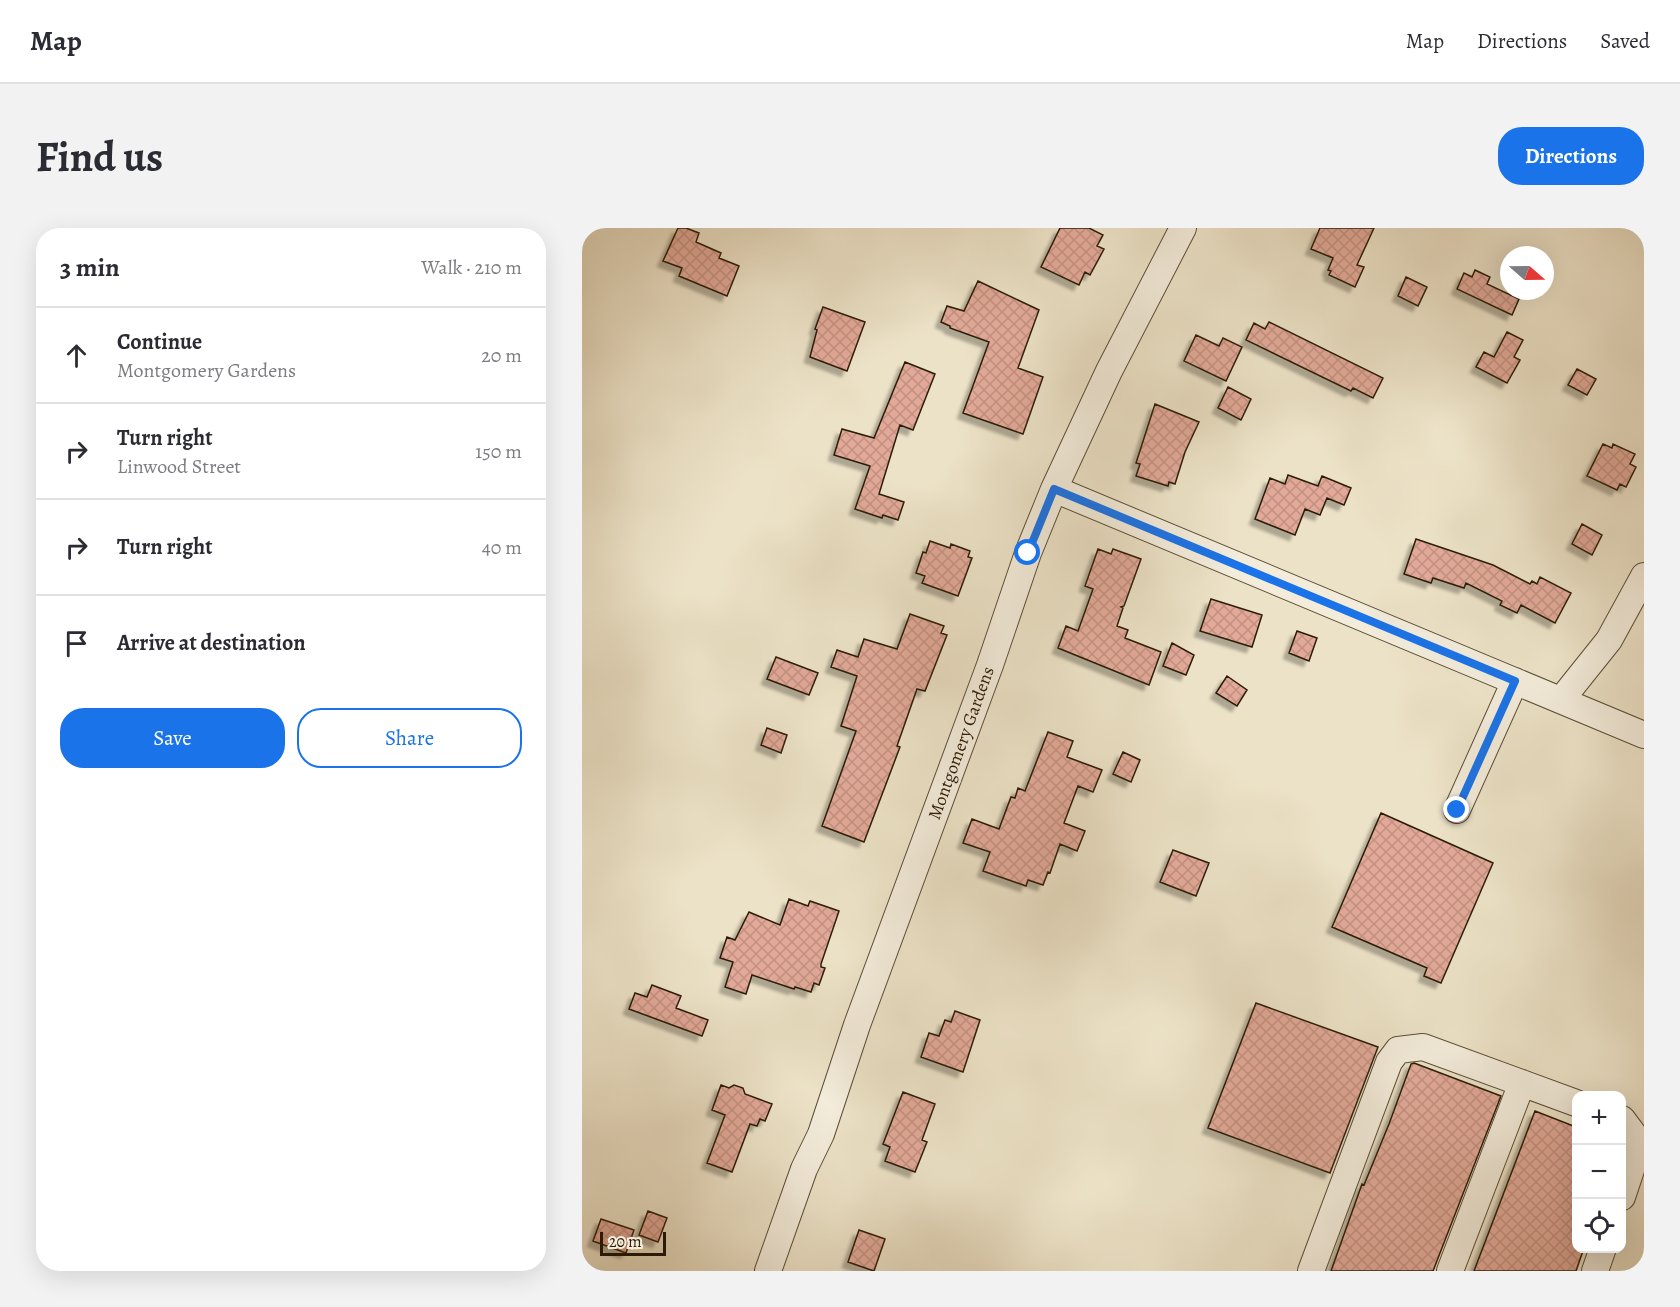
<!DOCTYPE html>
<meta charset="utf-8">
<style>
body{margin:0;font-family:Alegreya,serif;background:#f2f2f3;color:#2b2b33}
.controls{position:absolute;right:18px;bottom:18px;display:grid;overflow:hidden;border-radius:12px;box-shadow:0 6px 24px #0002}
.controls button{width:54px;height:54px;display:grid;place-items:center;padding:0;border:0;border-bottom:2px solid #e1e1e2;background:#fff;color:#2b2b33;font:30px sans-serif}
.compass{position:absolute;left:918px;top:18px;width:54px;height:54px;border-radius:50%;background:#fff;box-shadow:0 6px 24px #0002;rotate:110deg}
.scale{position:absolute;left:18px;bottom:15px;width:66px;box-sizing:border-box;padding-left:6px;border:3px solid #2c1c07;border-top:0;font-size:16px;line-height:21px;white-space:nowrap;color:#2c1c07;-webkit-text-stroke:4px #f3ecdb;paint-order:stroke}
.stop{position:absolute;width:18px;height:18px;margin:-14px;border:4px solid #1a73e8;border-radius:50%;background:#fff}
.stop.end{background:#1a73e8;border-color:#fff;box-shadow:0 2px 6px #0008}
.list{margin:0;padding:0;list-style:none}
h2{display:flex;justify-content:space-between;align-items:center;height:78px;margin:0;padding:0 24px;font-size:26px}
h2 small{font-size:20px;font-weight:400;color:#7c7c81}
.list li{display:grid;grid-template-columns:39px 1fr auto;gap:18px;align-items:center;box-sizing:border-box;height:96px;padding:0 24px;border-top:2px solid #e1e1e2}
.list b{display:block;font-size:22px;white-space:nowrap}
.list p{margin:0;font-size:20px;white-space:nowrap;color:#7c7c81}
.list em{font-size:20px;font-style:normal;color:#7c7c81}
.actions{display:flex;gap:12px;padding:18px 24px}
.actions a{flex:1;padding:14px 0;border:2px solid #1a73e8;border-radius:24px;text-align:center;font-size:21px;color:#1a73e8}
.actions .main{background:#1a73e8;color:#fff}
.icon{flex:none;width:33px;height:33px;fill:none;stroke:currentColor;stroke-width:2;stroke-linecap:round;stroke-linejoin:round}
.map{position:relative;flex:none;width:1062px;height:1043px;overflow:hidden;border-radius:24px}
header{display:flex;align-items:center;gap:36px;box-sizing:border-box;height:84px;padding:0 30px;background:#fff;border-bottom:2px solid #e1e1e2}
header strong{font-size:28px}
nav{display:flex;gap:33px;margin-inline-start:auto;font-size:21px}
.intro{display:flex;align-items:center;justify-content:space-between;box-sizing:border-box;height:144px;padding:0 36px}
h1{margin:0;font-size:42px}
.button{padding:15px 27px;border-radius:24px;background:#1a73e8;color:#fff;font-size:21px;font-weight:700}
main{display:flex;gap:36px;padding:0 36px}
aside{flex:1;background:#fff;border-radius:24px;box-shadow:0 6px 24px #0002}
.map>svg:first-child{display:block}
.building{fill:url(#building-cross-hatch);stroke:#2c1c07;stroke-width:1.5;filter:url(#shadow)}
.lines{fill:none;stroke-linecap:round;stroke-linejoin:round}
.minor-casing{stroke:#5c4e37;stroke-width:28}
.minor{stroke:#f3ecdb;stroke-width:26}
.route{stroke:#1a73e8;stroke-width:8}
.labels{text-anchor:middle;dominant-baseline:central;stroke-width:5;stroke-linejoin:round;paint-order:stroke}
.street-label{font-size:18px;fill:#2c1c07;stroke:#f3ecdb}
</style>
<header>
<strong>Map</strong>
<nav><a>Map</a><a>Directions</a><a>Saved</a></nav>
</header>
<div class="intro"><h1>Find us</h1><a class="button">Directions</a></div>
<main>
<aside>
<h2>3 min<small>Walk · 210 m</small></h2>
<ul class="list">
<li><svg class="icon" aria-label="ahead" viewBox="0 0 24 24"><path d="M12 20V5M6 11l6-6 6 6"/></svg><div><b>Continue</b><p>Montgomery Gardens</p></div><em>20 m</em></li>
<li><svg class="icon" aria-label="right" viewBox="0 0 24 24"><path d="M7 20v-9h11M14 6l5 5-5 5"/></svg><div><b>Turn right</b><p>Linwood Street</p></div><em>150 m</em></li>
<li><svg class="icon" aria-label="right" viewBox="0 0 24 24"><path d="M7 20v-9h11M14 6l5 5-5 5"/></svg><div><b>Turn right</b></div><em>40 m</em></li>
<li><svg class="icon" aria-label="arrive" viewBox="0 0 24 24"><path d="M6 21V4h12l-3 4 3 4H6"/></svg><div><b>Arrive at destination</b></div></li>
</ul>
<div class="actions"><a class="main">Save</a><a>Share</a></div>
</aside>
<div class="map">
<svg width="1062" height="1043" viewBox="0 0 1062 1043">
<defs>
<pattern id="building-cross-hatch" width="8" height="8" patternUnits="userSpaceOnUse" patternTransform="scale(1.5)"><rect width="8" height="8" fill="#e2a998"/><path d="M0 0l8 8M0 8l8-8" fill="none" stroke="#c29182"/></pattern>
<filter id="shadow"><feDropShadow dx="-5.5" dy="5.5" stdDeviation="1.5" flood-color="#0004"/></filter>
</defs>
<rect width="100%" height="100%" fill="#ece2c7"/>
<filter id="stains"><feTurbulence type="fractalNoise" baseFrequency=".00333" numOctaves="4"/><feColorMatrix values="0 0 0 0 .2 0 0 0 0 .09 0 0 0 0 .02 0 0 0 .5 -.17"/></filter>
<radialGradient id="worn" r=".72"><stop offset=".6" stop-color="#630" stop-opacity="0"/><stop offset="1" stop-color="#630" stop-opacity=".3"/></radialGradient>
<path class="building" d="M 96,0 L 104,0 L 117,5 L 114,14 L 139,25 L 137,30 L 157,38 L 145,68 L 97,48 L 100,40 L 81,33 Z
M 478,0 L 507,0 L 521,7 L 515,18 L 522,21 L 508,47 L 503,44 L 497,57 L 459,39 Z
M 738,0 L 792,0 L 775,37 L 782,39 L 773,59 L 747,47 L 749,43 L 746,42 L 751,30 L 729,21 Z
M 893,42 L 908,49 L 905,56 L 937,71 L 930,87 L 875,61 L 882,45 L 890,49 Z
M 824,49 L 845,59 L 836,78 L 816,68 Z
M 396,53 L 457,82 L 436,140 L 461,149 L 441,206 L 381,185 L 407,114 L 368,100 L 368,98 L 359,94 L 365,78 L 382,83 Z
M 241,79 L 283,94 L 265,143 L 228,129 L 235,102 L 233,101 Z
M 687,94 L 801,150 L 791,170 L 771,160 L 769,163 L 664,112 L 672,95 L 683,101 Z
M 925,104 L 941,112 L 932,129 L 938,132 L 925,155 L 894,139 L 902,124 L 912,129 Z
M 614,107 L 637,118 L 641,110 L 660,119 L 644,153 L 602,133 Z
M 323,134 L 353,146 L 331,202 L 318,197 L 297,266 L 322,274 L 316,292 L 301,287 L 300,290 L 273,281 L 288,238 L 252,227 L 260,201 L 292,210 Z
M 995,141 L 1014,151 L 1005,167 L 986,157 Z
M 646,159 L 669,171 L 659,192 L 636,180 Z
M 573,176 L 617,194 L 603,224 L 593,256 L 587,254 L 586,258 L 554,248 L 558,236 L 554,235 Z
M 1021,216 L 1030,220 L 1031,216 L 1053,226 L 1048,236 L 1054,239 L 1044,259 L 1038,256 L 1035,262 L 1005,248 Z
M 706,247 L 736,258 L 740,248 L 769,260 L 762,277 L 745,270 L 738,287 L 723,281 L 713,307 L 673,291 L 688,250 L 703,256 Z
M 1000,296 L 1020,307 L 1010,327 L 990,316 Z
M 834,311 L 911,337 L 948,356 L 950,353 L 955,356 L 958,349 L 989,365 L 973,395 L 939,377 L 935,385 L 918,377 L 920,373 L 884,355 L 882,360 L 851,350 L 849,355 L 822,346 Z
M 348,313 L 368,320 L 369,316 L 388,323 L 386,329 L 390,330 L 376,368 L 340,355 L 343,348 L 334,345 L 341,324 L 344,325 Z
M 516,321 L 529,326 L 531,321 L 559,331 L 542,378 L 539,379 L 541,380 L 535,398 L 546,402 L 543,410 L 579,424 L 567,457 L 476,420 L 484,398 L 496,403 L 511,361 L 503,358 Z
M 629,371 L 680,387 L 670,419 L 618,403 Z
M 328,386 L 362,398 L 359,405 L 365,407 L 343,463 L 335,461 L 315,518 L 318,519 L 282,614 L 240,598 L 274,503 L 259,498 L 275,448 L 249,439 L 255,422 L 276,429 L 282,411 L 315,421 Z
M 715,403 L 735,410 L 727,433 L 707,425 Z
M 590,415 L 612,427 L 604,447 L 581,438 Z
M 194,429 L 236,445 L 227,467 L 185,451 Z
M 645,448 L 665,462 L 655,478 L 634,465 Z
M 185,500 L 205,507 L 199,525 L 179,517 Z
M 466,504 L 491,513 L 485,529 L 520,542 L 511,564 L 496,558 L 482,595 L 503,603 L 495,623 L 478,616 L 468,645 L 466,644 L 461,657 L 446,652 L 444,658 L 401,643 L 408,624 L 381,615 L 390,591 L 417,601 L 429,569 L 433,570 L 436,560 L 443,563 Z
M 541,524 L 558,532 L 549,554 L 531,546 Z
M 799,585 L 911,635 L 859,755 L 842,748 L 845,740 L 750,699 Z
M 591,622 L 627,635 L 614,668 L 578,654 Z
M 207,671 L 226,678 L 228,673 L 257,683 L 239,736 L 239,739 L 243,740 L 237,757 L 232,755 L 229,764 L 213,759 L 212,761 L 170,747 L 164,766 L 143,759 L 151,734 L 138,730 L 145,709 L 153,712 L 167,684 L 198,697 Z
M 70,757 L 99,768 L 94,780 L 126,792 L 120,808 L 47,781 L 53,765 L 65,769 Z
M 674,775 L 796,819 L 748,945 L 626,900 Z
M 373,783 L 398,792 L 381,844 L 339,829 L 347,805 L 357,808 L 363,792 L 369,794 Z
M 832,835 L 919,868 L 851,1043 L 749,1043 L 780,956 L 782,957 L 807,896 L 829,836 Z
M 139,857 L 147,860 L 152,857 L 161,860 L 163,866 L 190,876 L 183,893 L 178,891 L 175,898 L 168,896 L 150,944 L 125,935 L 143,887 L 130,882 Z
M 321,864 L 353,876 L 340,912 L 345,914 L 333,944 L 303,933 L 308,919 L 301,916 Z
M 953,883 L 994,899 L 994,1020 L 1002,1020 L 994,1043 L 892,1043 Z
M 66,983 L 85,990 L 76,1014 L 57,1007 Z
M 19,991 L 52,1002 L 44,1025 L 11,1013 Z
M 277,1002 L 303,1011 L 292,1043 L 266,1034 Z"/>
<g class="lines">
<defs>
<path id="minor" d="M 472,261 L 1062,507
M 979,472 L 1027,412 L 1062,348
M 875,582 L 933,453
M 1040,891 L 1058,915 L 1040,969
M 186,1043 L 222,941 L 239,906 L 275,797 L 408,437 L 446,325 L 472,261 L 527,143 L 601,0
M 729,1043 L 807,834 L 816,822 L 841,819 L 994,875
M 868,1043 L 940,855
M 1013,1043 L 1021,1020"/>
</defs>
<use href="#minor" class="minor-casing"/>
<use href="#minor" class="minor"/>
</g>
<g class="lines">
<path class="route" d="M 446,325 L 472,261 L 933,453 L 875,582"/>
</g>
<g class="labels">
<g class="street-label">
<text transform="translate(379 515) rotate(-70)">Montgomery Gardens</text>
</g>
</g>
<rect width="100%" height="100%" filter="url(#stains)"/>
<rect width="100%" height="100%" fill="url(#worn)"/>
</svg>
<div class="controls">
<button>+</button>
<button>−</button>
<button><svg class="icon" aria-label="locate" viewBox="0 0 24 24"><circle cx="12" cy="12" r="6"/><path d="M12 2v4M12 18v4M2 12h4M18 12h4"/></svg></button>
</div>
<svg class="compass" viewBox="-18 -18 36 36"><path d="M0-13l5 13h-10z" fill="#e53935"/><path d="M0 13l5-13h-10z" fill="#7c7c81"/></svg>
<div class="scale">20 m</div>
<div class="stop" style="left:446px;top:325px"></div>
<div class="stop end" style="left:875px;top:582px"></div>
</div>
</main>
